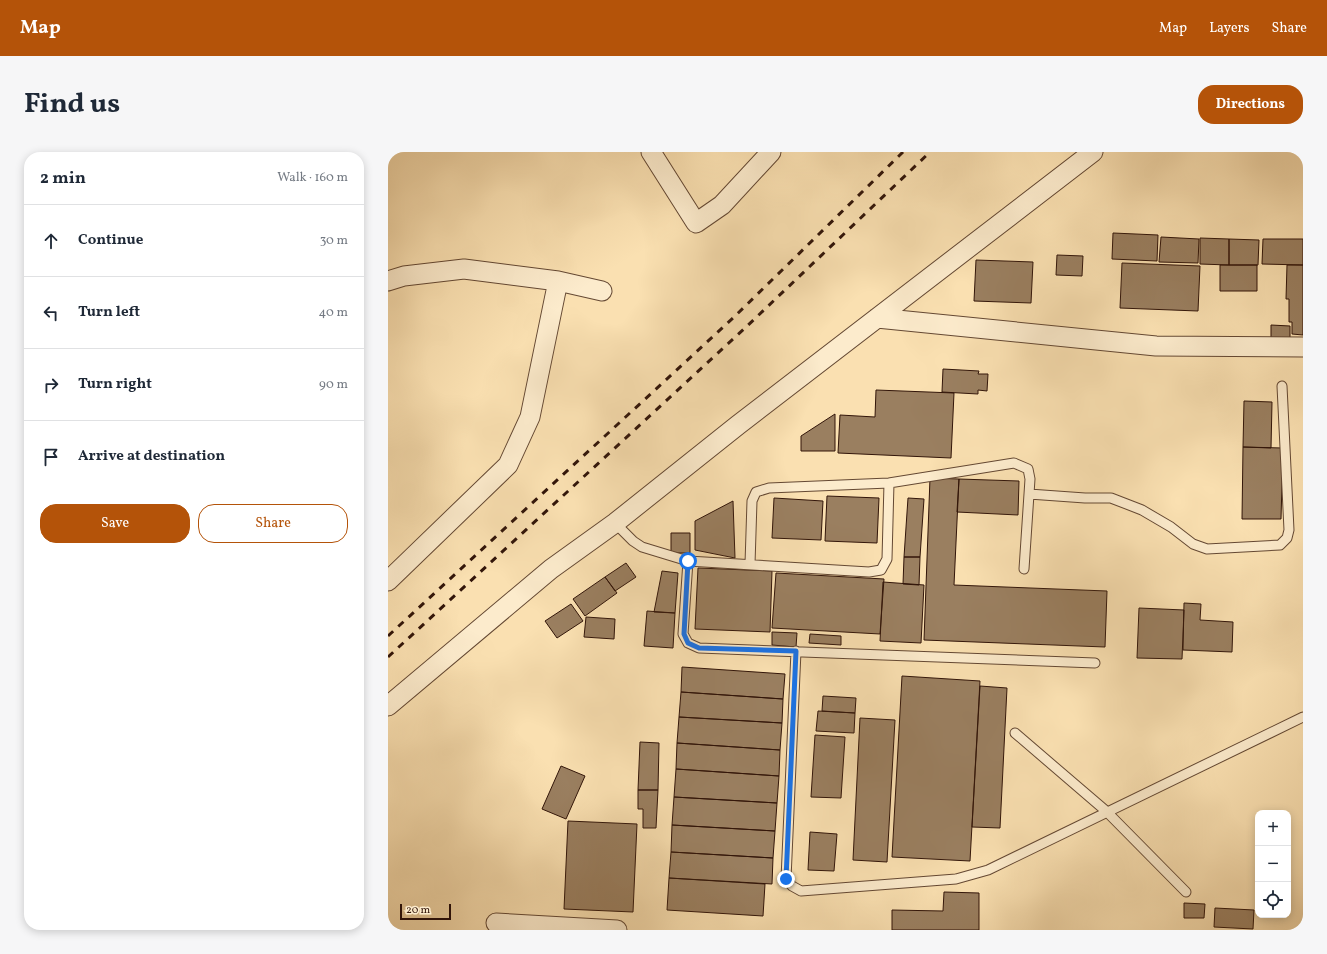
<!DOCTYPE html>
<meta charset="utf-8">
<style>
body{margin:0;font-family:Vollkorn,serif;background:#f6f6f7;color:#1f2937}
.controls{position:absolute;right:12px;bottom:12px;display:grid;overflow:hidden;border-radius:8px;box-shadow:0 2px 10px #0003}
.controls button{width:36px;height:36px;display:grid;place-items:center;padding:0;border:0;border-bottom:1px solid #e0e1e3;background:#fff;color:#1f2937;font:20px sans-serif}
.scale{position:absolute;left:12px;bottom:10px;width:51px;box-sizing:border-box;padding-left:4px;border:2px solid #321509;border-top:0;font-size:11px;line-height:14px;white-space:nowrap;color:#321509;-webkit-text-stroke:3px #fcebcc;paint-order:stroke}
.stop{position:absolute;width:12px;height:12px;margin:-9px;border:3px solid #1a73e8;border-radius:50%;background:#fff}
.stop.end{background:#1a73e8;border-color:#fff;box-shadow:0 1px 4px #0008}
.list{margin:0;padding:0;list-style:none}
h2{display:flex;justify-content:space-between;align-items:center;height:52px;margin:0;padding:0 16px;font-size:17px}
h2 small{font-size:13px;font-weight:400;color:#747a83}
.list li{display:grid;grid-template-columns:26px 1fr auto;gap:12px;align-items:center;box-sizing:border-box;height:72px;padding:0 16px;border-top:1px solid #e0e1e3}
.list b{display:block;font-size:15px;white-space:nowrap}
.list em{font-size:13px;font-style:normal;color:#747a83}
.actions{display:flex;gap:8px;padding:12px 16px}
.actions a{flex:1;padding:9px 0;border:1px solid #b45309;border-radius:16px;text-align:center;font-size:14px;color:#b45309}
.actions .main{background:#b45309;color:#fff}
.icon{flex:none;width:22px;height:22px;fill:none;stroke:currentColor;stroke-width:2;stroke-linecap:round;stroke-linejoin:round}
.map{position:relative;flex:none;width:915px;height:778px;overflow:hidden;border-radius:16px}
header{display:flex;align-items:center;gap:24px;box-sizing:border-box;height:56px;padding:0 20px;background:#b45309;color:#fff}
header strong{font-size:19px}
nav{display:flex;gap:22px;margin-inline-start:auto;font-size:14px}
.intro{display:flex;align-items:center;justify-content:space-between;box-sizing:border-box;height:96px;padding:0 24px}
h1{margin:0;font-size:28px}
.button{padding:10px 18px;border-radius:16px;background:#b45309;color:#fff;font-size:14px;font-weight:700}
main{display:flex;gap:24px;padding:0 24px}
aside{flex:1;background:#fff;border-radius:16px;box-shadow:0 2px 10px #0003}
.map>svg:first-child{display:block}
.building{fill:#9a7f60;stroke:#321509}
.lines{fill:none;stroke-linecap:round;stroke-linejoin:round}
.lane-casing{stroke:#644833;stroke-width:11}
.street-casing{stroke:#644833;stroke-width:21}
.lane{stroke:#fcebcc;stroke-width:9}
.street{stroke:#fcebcc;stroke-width:19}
.rail{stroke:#321509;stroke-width:3;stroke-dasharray:7 7;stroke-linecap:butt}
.route{stroke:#1a73e8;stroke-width:5}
</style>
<header>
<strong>Map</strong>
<nav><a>Map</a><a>Layers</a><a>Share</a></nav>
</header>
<div class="intro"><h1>Find us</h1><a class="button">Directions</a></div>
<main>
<aside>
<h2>2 min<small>Walk · 160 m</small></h2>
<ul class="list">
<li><svg class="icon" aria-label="ahead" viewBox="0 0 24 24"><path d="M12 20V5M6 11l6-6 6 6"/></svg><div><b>Continue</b></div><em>30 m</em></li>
<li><svg class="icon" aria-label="left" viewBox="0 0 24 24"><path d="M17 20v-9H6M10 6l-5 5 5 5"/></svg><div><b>Turn left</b></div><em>40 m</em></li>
<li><svg class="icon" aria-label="right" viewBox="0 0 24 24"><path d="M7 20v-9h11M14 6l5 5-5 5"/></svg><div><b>Turn right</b></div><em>90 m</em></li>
<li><svg class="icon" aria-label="arrive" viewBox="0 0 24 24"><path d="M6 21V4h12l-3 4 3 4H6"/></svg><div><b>Arrive at destination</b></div></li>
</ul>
<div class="actions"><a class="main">Save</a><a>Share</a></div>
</aside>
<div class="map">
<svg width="915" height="778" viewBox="0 0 915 778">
<rect width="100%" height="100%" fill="#fae0b1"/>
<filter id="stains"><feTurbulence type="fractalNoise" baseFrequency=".005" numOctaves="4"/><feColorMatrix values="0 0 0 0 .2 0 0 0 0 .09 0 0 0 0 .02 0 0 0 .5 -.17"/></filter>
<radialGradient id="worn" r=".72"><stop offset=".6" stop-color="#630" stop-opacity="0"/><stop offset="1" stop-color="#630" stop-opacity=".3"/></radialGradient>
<path class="building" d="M 725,81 L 770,83 L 769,109 L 724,107 Z
M 773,85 L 811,87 L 810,111 L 771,110 Z
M 812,86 L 841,87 L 841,113 L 812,112 Z
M 841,87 L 871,88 L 870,113 L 841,113 Z
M 875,87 L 915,87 L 915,113 L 874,112 Z
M 669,103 L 695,104 L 694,124 L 668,123 Z
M 588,108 L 645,110 L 643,151 L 586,149 Z
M 734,111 L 812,114 L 810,159 L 732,156 Z
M 832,113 L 869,113 L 869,139 L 832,139 Z
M 899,113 L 915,113 L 915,183 L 904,182 L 904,170 L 901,170 L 901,147 L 898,147 Z
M 883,173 L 902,174 L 902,187 L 883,186 Z
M 555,217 L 591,219 L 590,222 L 600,222 L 599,239 L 590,238 L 590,242 L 554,240 Z
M 488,238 L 566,241 L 563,306 L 450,301 L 452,263 L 487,265 Z
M 856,249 L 884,250 L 883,296 L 855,295 Z
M 447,262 L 447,299 L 413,299 L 413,284 Z
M 855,295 L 895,296 L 893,367 L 854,367 Z
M 542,326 L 571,327 L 566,433 L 719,439 L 717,495 L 536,488 Z
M 571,327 L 631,329 L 630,363 L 569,360 Z
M 439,344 L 491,346 L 489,391 L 437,389 Z
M 386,346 L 435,349 L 433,388 L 384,386 Z
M 520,346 L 536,347 L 532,405 L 516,405 Z
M 345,349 L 347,406 L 307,398 L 307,369 Z
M 283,381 L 302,381 L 302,401 L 283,401 Z
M 516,405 L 532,405 L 531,433 L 515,432 Z
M 238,411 L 248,425 L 227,439 L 217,425 Z
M 310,416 L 384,419 L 382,480 L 307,477 Z
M 274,419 L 290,421 L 287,461 L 266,460 Z
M 388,421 L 496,427 L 492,482 L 384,476 Z
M 217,425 L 229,441 L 197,464 L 185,447 Z
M 495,430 L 536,433 L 533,491 L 492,489 Z
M 796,451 L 813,452 L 812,468 L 845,470 L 844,500 L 795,498 Z
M 183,452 L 195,469 L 169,486 L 157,469 Z
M 751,456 L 796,458 L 794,507 L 749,506 Z
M 259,459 L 287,461 L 285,496 L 256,494 Z
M 198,465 L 227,467 L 226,487 L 196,485 Z
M 384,480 L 409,481 L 408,495 L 384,493 Z
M 422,482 L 453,484 L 453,493 L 421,491 Z
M 294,515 L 397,522 L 395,547 L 293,540 Z
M 514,524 L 592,529 L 582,709 L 504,705 Z
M 592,534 L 619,536 L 612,676 L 584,675 Z
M 293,540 L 395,547 L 394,571 L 291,565 Z
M 435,544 L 468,546 L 467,561 L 434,559 Z
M 430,559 L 467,561 L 466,581 L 428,579 Z
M 291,565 L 394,571 L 392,598 L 289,591 Z
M 472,566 L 507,568 L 499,710 L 465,708 Z
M 427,583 L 457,585 L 453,646 L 423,645 Z
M 252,590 L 271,591 L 270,638 L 250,638 Z
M 289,591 L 392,598 L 391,624 L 288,617 Z
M 173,614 L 197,624 L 178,667 L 154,657 Z
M 288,617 L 391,624 L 389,651 L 286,645 Z
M 250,638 L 270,638 L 268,676 L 255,676 L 255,657 L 250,657 Z
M 286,645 L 389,651 L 387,679 L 284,673 Z
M 180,669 L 249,672 L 245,760 L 176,757 Z
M 284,673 L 387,679 L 385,706 L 283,700 Z
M 422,680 L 449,682 L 446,719 L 420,718 Z
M 283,700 L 385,706 L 384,732 L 281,726 Z
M 281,726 L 377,732 L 375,764 L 279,758 Z
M 556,740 L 591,741 L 591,778 L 504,778 L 504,758 L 555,759 Z
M 796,751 L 817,752 L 816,766 L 796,766 Z
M 827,756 L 866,758 L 865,777 L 826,775 Z"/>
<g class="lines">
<defs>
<path id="lane" d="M 641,342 L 697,346 L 723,346 L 754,358 L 783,375 L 805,392 L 819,397 L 892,393 L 899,386 L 901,378 L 894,234
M 227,371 L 245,389 L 254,395 L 300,409 L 481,420 L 493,418 L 499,407 L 501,331
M 300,409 L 295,482 L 300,491 L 311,496 L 707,511
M 362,412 L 364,349 L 368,340 L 381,336 L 501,331 L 626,311 L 640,317 L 642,327 L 636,417
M 408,499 L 398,727 L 404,734 L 413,739 L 568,727 L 600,718 L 915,565
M 627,581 L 718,659 L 798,740"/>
<path id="street" d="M 263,0 L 308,71 L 334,53 L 383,0
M 0,129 L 16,124 L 76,117 L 170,129 L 214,139
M 489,166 L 768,194 L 915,195
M 0,429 L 120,313 L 142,265 L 170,129
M 0,554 L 163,417 L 227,371 L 350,273 L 705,0
M 108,771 L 229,778"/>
</defs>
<use href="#lane" class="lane-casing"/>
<use href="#street" class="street-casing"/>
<use href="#lane" class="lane"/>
<use href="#street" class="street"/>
<path class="rail" d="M 0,484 L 345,166 L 515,0
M 0,505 L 356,177 L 542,0"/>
</g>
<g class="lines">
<path class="route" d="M 300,409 L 296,482 L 300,491 L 311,496 L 408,499 L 398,727"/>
</g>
<rect width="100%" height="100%" filter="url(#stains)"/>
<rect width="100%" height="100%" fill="url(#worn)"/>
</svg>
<div class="controls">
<button>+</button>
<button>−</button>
<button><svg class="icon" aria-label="locate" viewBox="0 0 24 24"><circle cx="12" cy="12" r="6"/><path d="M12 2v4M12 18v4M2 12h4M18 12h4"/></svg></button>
</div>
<div class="scale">20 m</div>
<div class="stop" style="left:300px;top:409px"></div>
<div class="stop end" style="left:398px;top:727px"></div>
</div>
</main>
